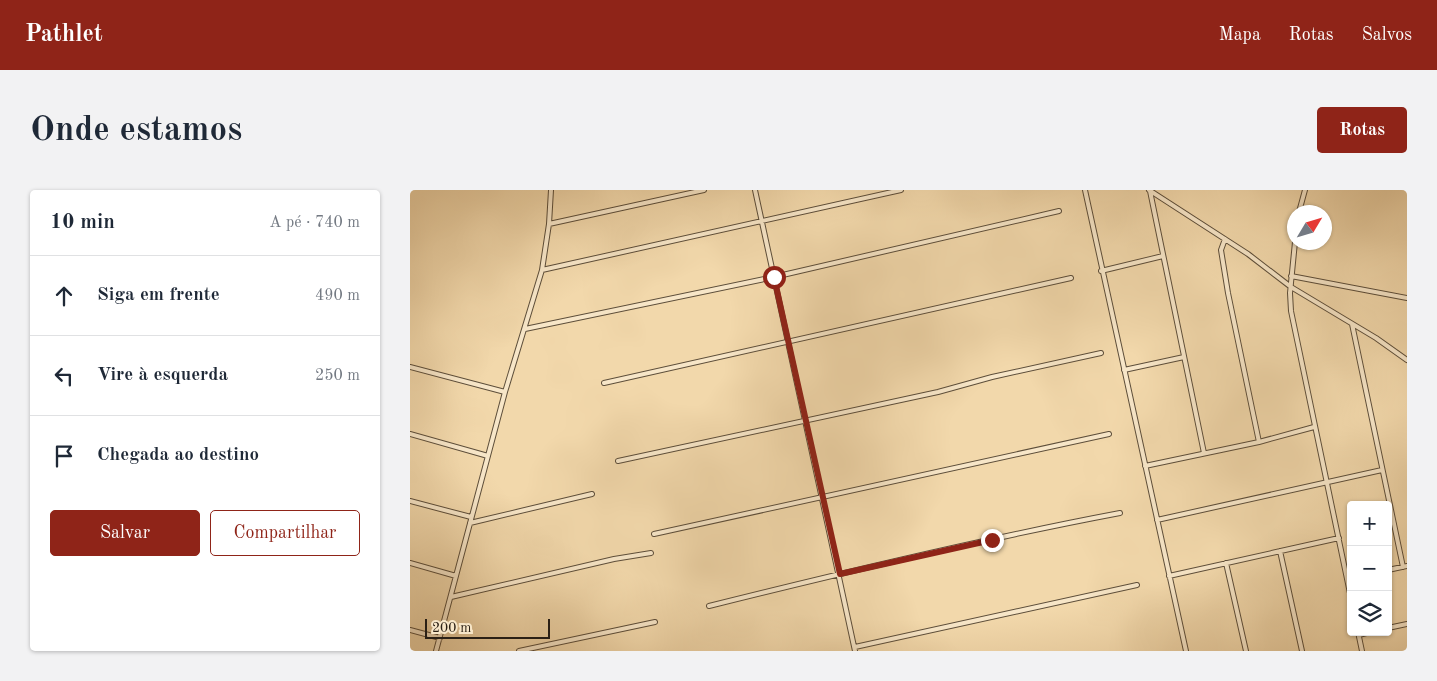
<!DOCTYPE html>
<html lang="pt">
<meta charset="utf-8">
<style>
body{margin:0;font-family:"Old Standard TT",serif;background:#f2f2f3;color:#1f2937}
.controls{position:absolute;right:15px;bottom:15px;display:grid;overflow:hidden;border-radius:5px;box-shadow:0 1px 4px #0004}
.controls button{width:45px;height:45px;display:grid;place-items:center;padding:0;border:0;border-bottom:1px solid #e0e1e3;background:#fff;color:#1f2937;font:25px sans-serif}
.compass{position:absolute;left:877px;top:15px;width:45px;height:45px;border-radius:50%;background:#fff;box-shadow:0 1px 4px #0004;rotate:52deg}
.scale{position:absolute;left:15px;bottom:12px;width:125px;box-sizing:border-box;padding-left:5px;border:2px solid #2b2015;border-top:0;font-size:14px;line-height:18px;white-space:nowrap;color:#2b2015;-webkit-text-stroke:4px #f7e6c8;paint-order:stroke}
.stop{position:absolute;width:15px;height:15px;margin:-11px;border:4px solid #8f2418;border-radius:50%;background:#fff}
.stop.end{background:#8f2418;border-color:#fff;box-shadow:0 1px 5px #0008}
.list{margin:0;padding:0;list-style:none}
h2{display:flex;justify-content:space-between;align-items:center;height:65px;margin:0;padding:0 20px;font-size:21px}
h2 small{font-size:16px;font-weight:400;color:#747a83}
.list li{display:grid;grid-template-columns:32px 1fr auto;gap:15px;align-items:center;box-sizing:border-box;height:80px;padding:0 20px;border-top:1px solid #e0e1e3}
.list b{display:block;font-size:19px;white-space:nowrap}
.list em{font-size:16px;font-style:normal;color:#747a83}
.actions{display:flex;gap:10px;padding:15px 20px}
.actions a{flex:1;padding:11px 0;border:1px solid #8f2418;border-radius:5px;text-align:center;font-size:18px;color:#8f2418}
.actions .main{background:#8f2418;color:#fff}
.icon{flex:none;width:28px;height:28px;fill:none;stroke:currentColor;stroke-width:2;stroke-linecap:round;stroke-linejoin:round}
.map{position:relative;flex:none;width:997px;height:461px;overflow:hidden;border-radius:5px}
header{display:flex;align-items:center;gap:30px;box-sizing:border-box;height:70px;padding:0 25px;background:#8f2418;color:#fff}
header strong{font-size:24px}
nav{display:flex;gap:28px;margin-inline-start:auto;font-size:18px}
.intro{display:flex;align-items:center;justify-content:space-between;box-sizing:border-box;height:120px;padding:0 30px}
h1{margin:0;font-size:35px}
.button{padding:12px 22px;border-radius:5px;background:#8f2418;color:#fff;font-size:18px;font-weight:700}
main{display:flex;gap:30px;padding:0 30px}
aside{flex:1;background:#fff;border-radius:5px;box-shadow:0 1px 4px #0004}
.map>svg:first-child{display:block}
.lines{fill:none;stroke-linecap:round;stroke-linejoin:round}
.minor-casing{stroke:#5d4e3a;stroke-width:6}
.minor{stroke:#f7e6c8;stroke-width:4}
.route{stroke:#8f2418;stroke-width:6}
</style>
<header>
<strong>Pathlet</strong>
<nav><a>Mapa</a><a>Rotas</a><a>Salvos</a></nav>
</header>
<div class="intro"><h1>Onde estamos</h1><a class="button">Rotas</a></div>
<main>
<aside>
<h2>10 min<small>A pé · 740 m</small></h2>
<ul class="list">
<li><svg class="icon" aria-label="ahead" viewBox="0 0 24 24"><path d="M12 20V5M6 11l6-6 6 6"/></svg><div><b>Siga em frente</b></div><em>490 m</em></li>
<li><svg class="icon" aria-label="left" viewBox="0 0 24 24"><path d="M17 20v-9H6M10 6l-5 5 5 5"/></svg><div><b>Vire à esquerda</b></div><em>250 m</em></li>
<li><svg class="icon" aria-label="arrive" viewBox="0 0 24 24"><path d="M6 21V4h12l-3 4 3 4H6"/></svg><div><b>Chegada ao destino</b></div></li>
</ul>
<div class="actions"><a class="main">Salvar</a><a>Compartilhar</a></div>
</aside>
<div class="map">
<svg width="997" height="461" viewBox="0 0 997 461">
<rect width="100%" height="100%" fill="#f2d8ab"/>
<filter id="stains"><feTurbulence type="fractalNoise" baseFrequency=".004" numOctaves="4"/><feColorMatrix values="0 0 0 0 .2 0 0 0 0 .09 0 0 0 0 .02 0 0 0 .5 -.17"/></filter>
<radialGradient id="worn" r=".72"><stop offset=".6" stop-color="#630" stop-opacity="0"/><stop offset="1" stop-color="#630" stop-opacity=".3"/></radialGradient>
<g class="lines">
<defs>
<path id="minor" d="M 345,0 L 445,461
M 675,0 L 776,461
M 739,0 L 838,64 L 881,97 L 966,148 L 997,170
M 740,1 L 794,263
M 889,22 L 895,0
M 139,34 L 294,0
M 815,49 L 811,60 L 818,103 L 849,252
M 885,52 L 880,103 L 881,121 L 941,408
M 132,80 L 491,0
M 691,81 L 753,66
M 881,86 L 997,108
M 942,134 L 993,377
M 115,139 L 364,87 L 649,21
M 0,177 L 95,202
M 714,180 L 774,167
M 194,193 L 661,88
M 0,244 L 78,266
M 208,271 L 528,202 L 582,187 L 691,163
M 735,276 L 849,252 L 904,237
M 0,311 L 61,327
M 747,330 L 972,280
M 60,333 L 182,304
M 244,344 L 699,244
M 870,361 L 892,461
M 0,373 L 46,386
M 816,373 L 836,461
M 978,380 L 997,376
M 759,386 L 929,348
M 41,407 L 204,369 L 241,363
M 299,416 C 435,382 572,349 710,323
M 978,438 L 997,434
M 0,440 L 30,448
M 948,442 L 952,461
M 949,445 L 960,442
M 445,457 L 727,395
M 26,461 L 95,202 L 132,80 L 139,34 L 141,0
M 109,461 L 245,432"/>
</defs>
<use href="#minor" class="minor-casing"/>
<use href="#minor" class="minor"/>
</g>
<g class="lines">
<path class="route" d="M 364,87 L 430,384 L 582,350"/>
</g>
<rect width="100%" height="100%" filter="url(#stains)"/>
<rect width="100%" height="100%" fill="url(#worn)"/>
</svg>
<div class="controls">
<button>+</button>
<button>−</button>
<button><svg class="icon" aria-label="layers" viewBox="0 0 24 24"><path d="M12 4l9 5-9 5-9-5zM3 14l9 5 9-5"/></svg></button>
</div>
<svg class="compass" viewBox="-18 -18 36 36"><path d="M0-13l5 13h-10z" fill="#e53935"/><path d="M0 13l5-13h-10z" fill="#747a83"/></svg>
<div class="scale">200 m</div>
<div class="stop" style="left:364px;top:87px"></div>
<div class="stop end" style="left:582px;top:350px"></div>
</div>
</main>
